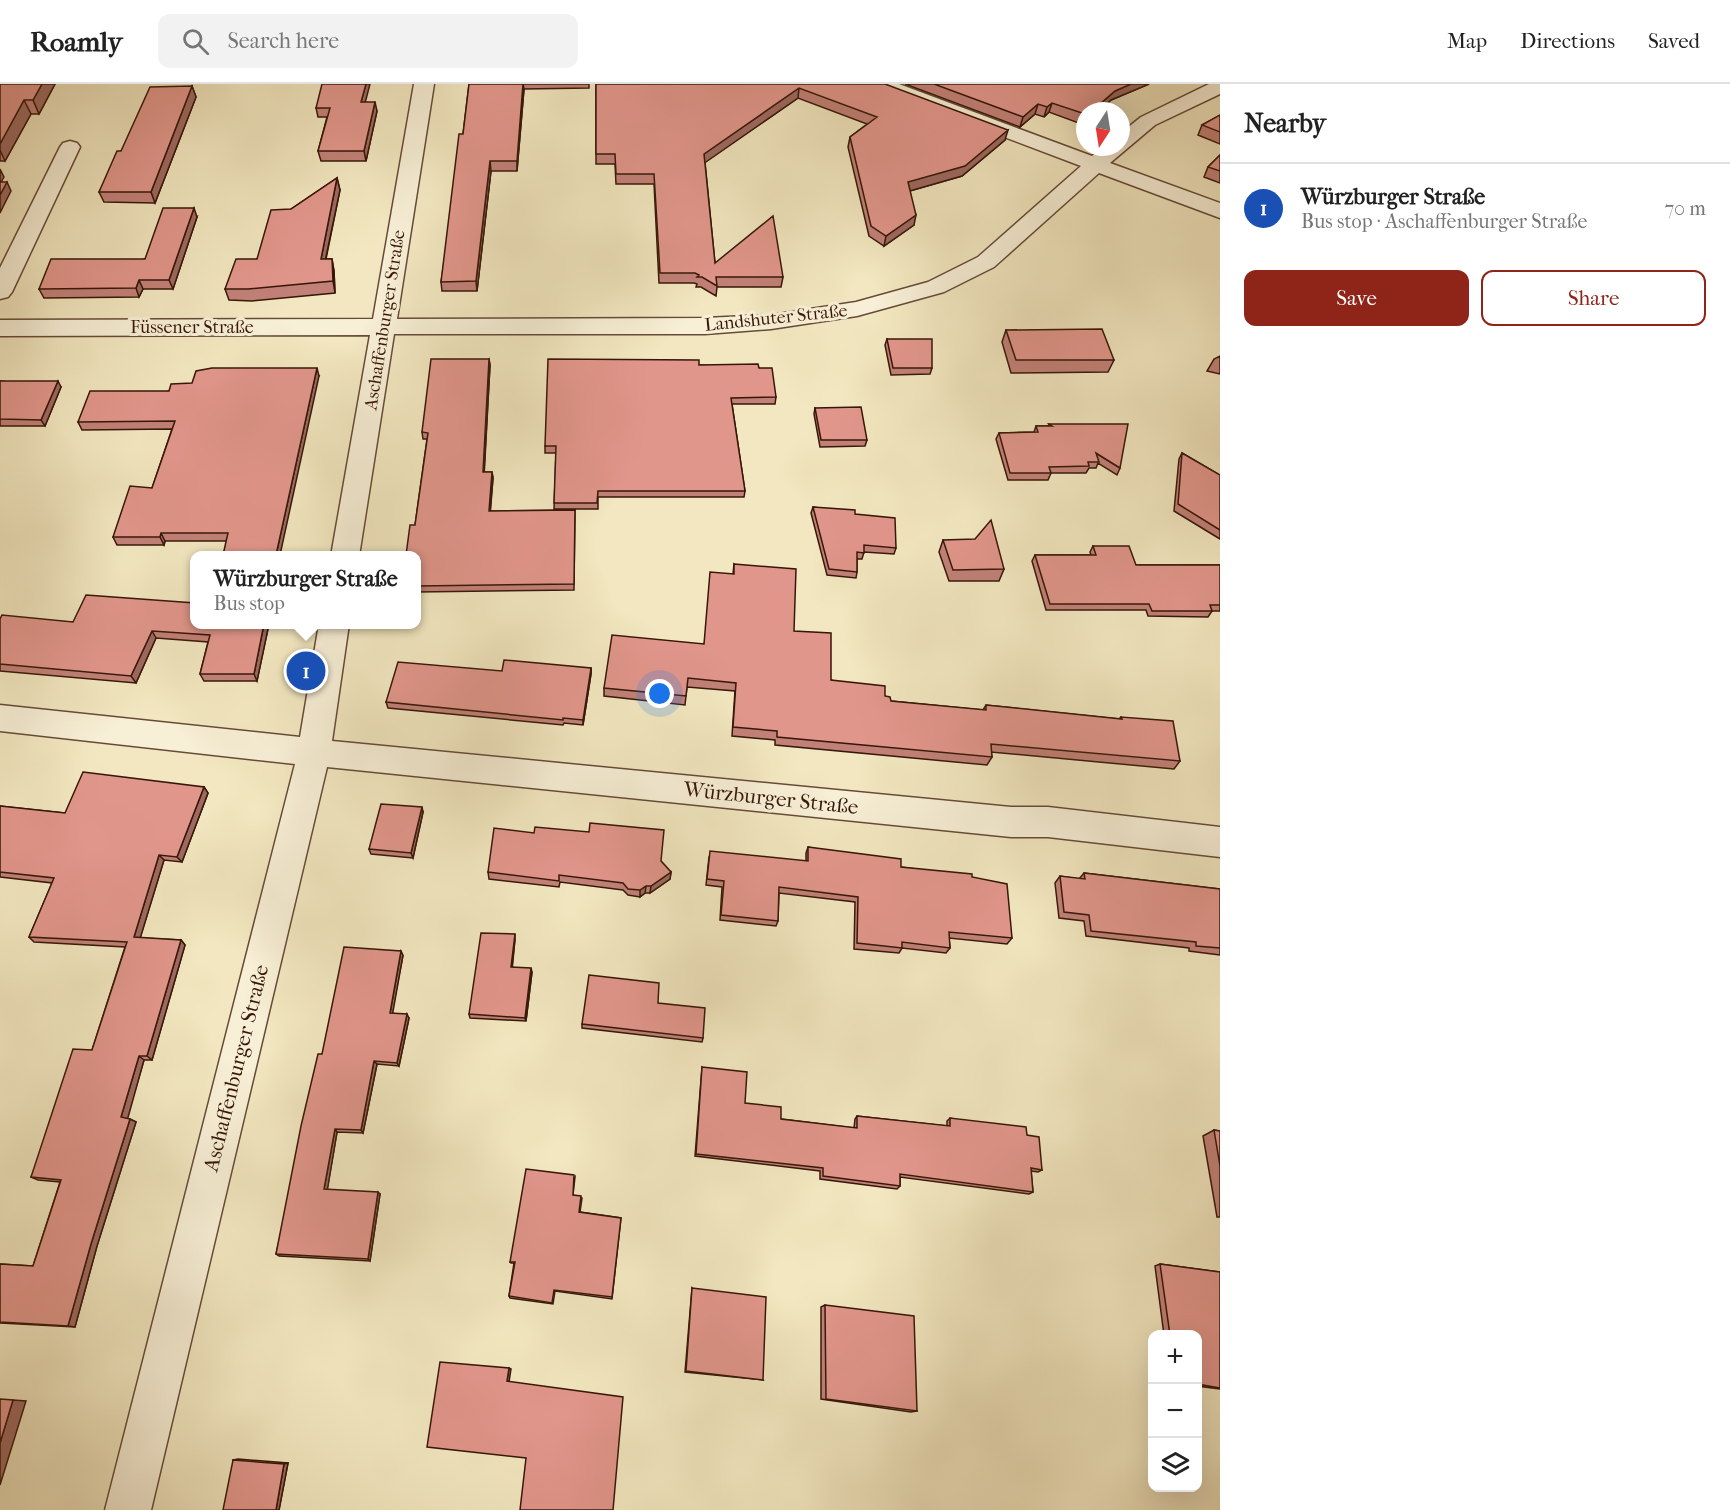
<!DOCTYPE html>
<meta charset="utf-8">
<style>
body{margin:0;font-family:"IM FELL French Canon",serif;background:#f2f2f2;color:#222}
.controls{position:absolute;right:18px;bottom:18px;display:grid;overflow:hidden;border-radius:12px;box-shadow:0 6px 24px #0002}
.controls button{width:54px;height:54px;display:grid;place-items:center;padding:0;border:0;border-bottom:2px solid #e0e0e0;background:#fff;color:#222;font:30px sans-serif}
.compass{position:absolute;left:1076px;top:18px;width:54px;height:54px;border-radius:50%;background:#fff;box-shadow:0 6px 24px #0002;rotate:192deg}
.you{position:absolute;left:660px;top:610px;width:21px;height:21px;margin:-15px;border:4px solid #fff;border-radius:50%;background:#1a73e8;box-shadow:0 0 0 9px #1a73e833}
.badge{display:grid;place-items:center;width:39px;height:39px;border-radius:50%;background:#8f2418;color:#fff;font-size:20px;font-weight:700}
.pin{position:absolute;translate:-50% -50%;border:3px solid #fff;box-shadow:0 2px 6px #0006}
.popup{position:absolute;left:190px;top:467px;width:231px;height:78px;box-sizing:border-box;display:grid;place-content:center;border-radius:12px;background:#fff;filter:drop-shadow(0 2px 4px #0005);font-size:20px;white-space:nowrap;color:#767676}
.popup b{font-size:22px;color:#222}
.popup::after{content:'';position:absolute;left:50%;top:100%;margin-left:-12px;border:12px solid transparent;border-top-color:#fff}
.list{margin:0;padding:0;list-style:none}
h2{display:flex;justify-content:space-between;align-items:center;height:78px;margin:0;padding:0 24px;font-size:26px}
h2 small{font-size:20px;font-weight:400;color:#767676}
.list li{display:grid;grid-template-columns:39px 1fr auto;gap:18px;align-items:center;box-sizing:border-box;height:90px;padding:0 24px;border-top:2px solid #e0e0e0}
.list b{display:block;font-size:22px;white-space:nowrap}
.list p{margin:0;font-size:20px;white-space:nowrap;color:#767676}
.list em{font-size:20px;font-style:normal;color:#767676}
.actions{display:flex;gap:12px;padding:18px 24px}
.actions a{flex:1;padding:14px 0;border:2px solid #8f2418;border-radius:12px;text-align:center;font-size:21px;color:#8f2418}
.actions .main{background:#8f2418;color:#fff}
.icon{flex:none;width:33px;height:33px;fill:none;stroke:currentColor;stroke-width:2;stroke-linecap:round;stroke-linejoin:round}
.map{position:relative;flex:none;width:1220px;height:1426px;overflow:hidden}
header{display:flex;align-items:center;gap:36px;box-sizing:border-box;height:84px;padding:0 30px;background:#fff;border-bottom:2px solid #e0e0e0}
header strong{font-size:28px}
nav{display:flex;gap:33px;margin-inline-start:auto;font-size:21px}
.search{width:420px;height:54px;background:#f2f2f2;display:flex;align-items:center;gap:15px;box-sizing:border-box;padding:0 21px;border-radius:12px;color:#767676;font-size:22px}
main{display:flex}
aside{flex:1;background:#fff}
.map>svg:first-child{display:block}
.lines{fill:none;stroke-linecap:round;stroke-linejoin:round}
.street-casing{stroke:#664b37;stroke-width:3}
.street{fill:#f7efd6;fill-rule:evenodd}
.wall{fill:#c28178;stroke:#371709;stroke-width:1.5}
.shaded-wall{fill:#9e6961;stroke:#371709;stroke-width:1.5}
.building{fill:#e1968b;stroke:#371709;stroke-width:1.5}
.labels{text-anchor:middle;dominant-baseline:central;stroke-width:6;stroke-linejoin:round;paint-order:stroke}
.far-street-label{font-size:18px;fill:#371709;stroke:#f7efd6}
.street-label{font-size:21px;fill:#371709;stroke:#f7efd6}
</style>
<header>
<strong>Roamly</strong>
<div class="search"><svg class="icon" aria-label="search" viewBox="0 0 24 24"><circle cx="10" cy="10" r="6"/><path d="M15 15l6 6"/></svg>Search here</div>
<nav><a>Map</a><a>Directions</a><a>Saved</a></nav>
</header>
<main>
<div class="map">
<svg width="1220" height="1426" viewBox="0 0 1220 1426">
<rect width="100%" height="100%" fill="#f2e7c0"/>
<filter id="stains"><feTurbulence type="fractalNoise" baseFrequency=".00333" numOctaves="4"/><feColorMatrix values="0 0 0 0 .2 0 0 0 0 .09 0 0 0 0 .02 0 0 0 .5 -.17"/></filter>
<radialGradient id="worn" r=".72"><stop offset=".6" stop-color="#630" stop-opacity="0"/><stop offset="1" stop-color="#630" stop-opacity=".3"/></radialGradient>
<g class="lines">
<defs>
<path id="street" d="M 414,0 L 434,0 L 397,235 L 705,234 L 771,231 L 856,218 L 928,198 L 978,173 L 1081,82 L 874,4 L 871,0 L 899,0 L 1092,72 L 1103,63 L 1121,63 L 1121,49 L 1141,33 L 1209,0 L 1220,0 L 1220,10 L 1155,41 L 1110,79 L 1220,119 L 1220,134 L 1099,89 L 994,183 L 944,208 L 857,232 L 771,245 L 705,250 L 394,250 L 359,472 L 331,472 L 370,251 L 0,252 L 0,236 L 373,235 Z
M 70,57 L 77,59 L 80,63 L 12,208 L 8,213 L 0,215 L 0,184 L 60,63 L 63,59 Z
M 319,540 L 349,540 L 332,657 L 1011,723 L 1048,723 L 1220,743 L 1220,773 L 1048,753 L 1011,753 L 327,683 L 151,1426 L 105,1426 L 295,680 L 0,647 L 0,621 L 300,653 Z"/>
</defs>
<use href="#street" class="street-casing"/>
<use href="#street" class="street"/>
</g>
<path class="wall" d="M 0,0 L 55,0 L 39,30 L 31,30 L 5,77 L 0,77 Z
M 469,0 L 589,0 L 589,4 L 524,5 L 517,87 L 491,87 L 477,207 L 442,207 L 441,198 L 463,50 Z
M 596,0 L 885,0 L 1005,56 L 962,92 L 910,107 L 914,141 L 884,162 L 869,152 L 848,63 L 850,53 L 867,40 L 798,14 L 705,78 L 715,179 L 783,193 L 781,203 L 717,203 L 716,212 L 701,203 L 696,203 L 697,200 L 694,199 L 659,199 L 654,100 L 616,100 L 615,80 L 596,80 Z
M 905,0 L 1149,0 L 1111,16 L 1099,27 L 1085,27 L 1085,40 L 1084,41 L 1049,28 L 1044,33 L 1035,30 L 1020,43 Z
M 192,2 L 196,13 L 155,119 L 104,118 L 99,108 L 121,67 Z
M 365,18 L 377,27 L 366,77 L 321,77 L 318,67 L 327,33 L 318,33 L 316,24 Z
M 1220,31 L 1220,60 L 1198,51 L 1202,41 Z
M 1220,71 L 1220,99 L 1204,93 L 1208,83 Z
M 337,94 L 340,106 L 326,175 L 332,175 L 334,187 L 335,209 L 252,217 L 229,216 L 225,205 L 257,175 L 291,125 Z
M 197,133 L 173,205 L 143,205 L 139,213 L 44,214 L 39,205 L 145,175 Z
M 1006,246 L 1114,276 L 1108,288 L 1011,289 L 1002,258 Z
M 887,255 L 932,284 L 930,290 L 891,291 L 885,261 Z
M 1220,272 L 1220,290 L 1207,287 L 1214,275 Z
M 489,275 L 490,281 L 484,388 L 492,388 L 493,394 L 490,427 L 575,426 L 574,506 L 417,508 L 417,471 L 415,441 L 427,355 L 423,355 L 422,348 Z
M 699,281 L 759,284 L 776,313 L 775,320 L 732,320 L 745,407 L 744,413 L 598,413 L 598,425 L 554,425 L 556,369 L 545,369 L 545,362 Z
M 319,292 L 226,457 L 165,457 L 164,461 L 117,461 L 113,453 L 152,404 L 172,345 L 82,346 L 78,338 L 169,307 Z
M 0,297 L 61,303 L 45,342 L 0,342 Z
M 815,324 L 867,356 L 865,362 L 820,363 L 814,330 Z
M 1049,340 L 1120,384 L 1117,391 L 1098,379 L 1096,384 L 1089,384 L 1086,389 L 1051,389 L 1048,396 L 1008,396 L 996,355 L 999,349 L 1034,348 L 1036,342 L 1048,342 Z
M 1182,369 L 1220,391 L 1220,455 L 1174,427 L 1179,375 Z
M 813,423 L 855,430 L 896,464 L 894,470 L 864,468 L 862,475 L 857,475 L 857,488 L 856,494 L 827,491 L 811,429 Z
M 943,456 L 1004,485 L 999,497 L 949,497 L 939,468 Z
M 1093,462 L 1136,481 L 1220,481 L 1220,527 L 1212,527 L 1208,533 L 1148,532 L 1146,526 L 1046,526 L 1032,477 L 1035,471 L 1091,471 L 1090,468 Z
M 734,480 L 794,547 L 831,596 L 885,612 L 891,617 L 983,626 L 986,621 L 1119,635 L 1121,633 L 1180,677 L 1174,685 L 991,668 L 992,673 L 987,681 L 775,661 L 775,656 L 732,652 L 735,607 L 687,603 L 685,621 L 604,612 L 604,604 L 704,560 L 733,490 Z
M 0,535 L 73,538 L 269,540 L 257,597 L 204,597 L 200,590 L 208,558 L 156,554 L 136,599 L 0,587 Z
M 591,584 L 591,590 L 583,641 L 564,639 L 563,641 L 388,624 L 386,618 L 502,587 Z
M 204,703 L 208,709 L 182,778 L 164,776 L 140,854 L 181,856 L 185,861 L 152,976 L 144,976 L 127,1034 L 136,1038 L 97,1162 L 75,1243 L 0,1239 L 0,1180 L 33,1182 L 60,1098 L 38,1096 L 31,1093 L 92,966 L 125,863 L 34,858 L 29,853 L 52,799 L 0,793 L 0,722 L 65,729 Z
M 423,728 L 413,774 L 371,770 L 369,765 Z
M 808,763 L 901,783 L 972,793 L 1012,854 L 1007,860 L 949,854 L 950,864 L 946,869 L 902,864 L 899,869 L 854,865 L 855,818 L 779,809 L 778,837 L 776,842 L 720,836 L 722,803 L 706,801 L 709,773 L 806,777 L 806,769 Z
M 661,777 L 671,788 L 670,795 L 650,809 L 645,809 L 640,813 L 628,811 L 623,806 L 560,798 L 559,803 L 489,795 L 488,788 Z
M 1084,789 L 1220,805 L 1220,871 L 1189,867 L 1189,864 L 1086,852 L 1084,837 L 1059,834 L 1055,799 L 1060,792 L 1079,795 Z
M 515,855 L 512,883 L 532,888 L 526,937 L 470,934 L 469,930 Z
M 403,871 L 392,929 L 409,934 L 399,982 L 377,980 L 363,1049 L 337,1048 L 327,1106 L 380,1110 L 370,1177 L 279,1172 L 276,1170 L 322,970 Z
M 658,919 L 703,954 L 702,958 L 582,944 L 582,940 Z
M 702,983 L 745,1019 L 781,1035 L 854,1044 L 855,1035 L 857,1032 L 947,1042 L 947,1037 L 950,1034 L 1027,1051 L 1042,1086 L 1038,1088 L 1031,1087 L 1033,1108 L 1029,1110 L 900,1093 L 900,1102 L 897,1105 L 820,1095 L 820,1087 L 695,1072 Z
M 1214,1046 L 1220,1047 L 1220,1133 L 1217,1133 L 1203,1052 Z
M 575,1093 L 573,1111 L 582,1114 L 580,1128 L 621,1134 L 612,1215 L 555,1207 L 553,1220 L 510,1214 L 509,1212 L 514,1179 L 511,1179 L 510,1178 Z
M 1160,1180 L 1220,1188 L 1220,1305 L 1197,1302 L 1197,1251 L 1164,1251 L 1155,1182 Z
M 692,1204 L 763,1296 L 685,1288 Z
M 825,1221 L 917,1327 L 911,1328 L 821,1315 L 821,1223 Z
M 238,1375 L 288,1379 L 279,1426 L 233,1376 Z"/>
<path class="shaded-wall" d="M 42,0 L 55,0 L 39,30 L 33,16 Z
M 366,0 L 370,0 L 363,27 L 361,18 Z
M 523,0 L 524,5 L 517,87 L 517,77 Z
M 1131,0 L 1149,0 L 1111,16 L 1099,27 L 1092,27 L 1115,7 Z
M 192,2 L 196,13 L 155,119 L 151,108 Z
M 799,4 L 798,14 L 703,80 L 704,70 Z
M 24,16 L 31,30 L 5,77 L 0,66 L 0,60 Z
M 375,18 L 377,27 L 366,77 L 364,67 Z
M 1052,19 L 1049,28 L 1044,33 L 1047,23 Z
M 1038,20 L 1035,30 L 1020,43 L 1023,33 Z
M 1008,46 L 1005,56 L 962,92 L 906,108 L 908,98 Z
M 490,77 L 491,87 L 477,207 L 476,197 Z
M 0,85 L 4,93 L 0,100 Z
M 337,94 L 340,106 L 323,187 L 321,175 Z
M 7,98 L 11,107 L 0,129 L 0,111 Z
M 194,124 L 197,133 L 173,205 L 169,196 Z
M 916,131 L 914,141 L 884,162 L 886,152 Z
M 332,175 L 334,187 L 335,209 L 333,197 Z
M 139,196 L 143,205 L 139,213 L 136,204 Z
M 489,275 L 490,281 L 484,394 L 483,388 Z
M 317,284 L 319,292 L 280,471 L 276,471 Z
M 58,297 L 61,303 L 45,342 L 41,336 Z
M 492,388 L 493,394 L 490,433 L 489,427 Z
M 161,449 L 165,457 L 164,461 L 160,453 Z
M 264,540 L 269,540 L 257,597 L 254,590 Z
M 152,547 L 156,554 L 136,599 L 131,592 Z
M 591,584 L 591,590 L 583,641 L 583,636 Z
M 204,703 L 208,709 L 182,778 L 177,773 Z
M 422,723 L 423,728 L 413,774 L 411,769 Z
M 159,771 L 164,776 L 139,858 L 134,853 Z
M 671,788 L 670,795 L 650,809 L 651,802 Z
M 646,802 L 645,809 L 640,813 L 640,806 Z
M 515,850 L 515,855 L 512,887 L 511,883 Z
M 181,856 L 185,861 L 152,976 L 147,972 Z
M 401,867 L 403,871 L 392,933 L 390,929 Z
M 531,884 L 532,888 L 526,937 L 525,934 Z
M 407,930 L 409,934 L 399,982 L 397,979 Z
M 139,972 L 144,976 L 127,1037 L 121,1033 Z
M 374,977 L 377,980 L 363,1049 L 361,1046 Z
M 130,1035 L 136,1038 L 97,1162 L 75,1243 L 68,1242 L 91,1160 Z
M 335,1045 L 337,1048 L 327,1108 L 324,1105 Z
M 378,1108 L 380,1110 L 370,1177 L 368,1175 Z
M 509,1284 L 511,1285 L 509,1298 L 507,1297 Z
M 13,1316 L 26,1317 L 0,1401 L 0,1359 Z
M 288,1379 L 279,1426 L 276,1426 L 284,1380 Z"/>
<path class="building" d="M 0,0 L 42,0 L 33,16 L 24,16 L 0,60 Z
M 322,0 L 366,0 L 361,18 L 375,18 L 364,67 L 318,67 L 330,24 L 316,24 Z
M 469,0 L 523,0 L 517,77 L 490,77 L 476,197 L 441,198 L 459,50 L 463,50 Z
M 596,0 L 885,0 L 1008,46 L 965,82 L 908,98 L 916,131 L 886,152 L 871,142 L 850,53 L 877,33 L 799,4 L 704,70 L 715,179 L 773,132 L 783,193 L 716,193 L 717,202 L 702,193 L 697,193 L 699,191 L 695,189 L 660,189 L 654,90 L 616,90 L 615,70 L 596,70 Z
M 934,0 L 1131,0 L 1115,7 L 1092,27 L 1085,27 L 1085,30 L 1052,19 L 1047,23 L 1038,20 L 1023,33 Z
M 192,2 L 151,108 L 99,108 L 117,67 L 121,67 L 150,3 Z
M 1220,31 L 1220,48 L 1202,41 Z
M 1220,71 L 1220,87 L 1208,83 Z
M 337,94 L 321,175 L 332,175 L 333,197 L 248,205 L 225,205 L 236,175 L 257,175 L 271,126 L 291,125 Z
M 0,98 L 7,98 L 0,111 Z
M 163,124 L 194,124 L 169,196 L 139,196 L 136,204 L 39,205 L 51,175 L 145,175 Z
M 1102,245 L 1114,276 L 1016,276 L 1006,246 Z
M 887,255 L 932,255 L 932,284 L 893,284 Z
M 431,275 L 489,275 L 483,388 L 492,388 L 489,427 L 575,426 L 574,500 L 417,502 L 417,471 L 406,471 L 410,441 L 415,441 L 428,349 L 422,348 Z
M 548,275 L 699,276 L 699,281 L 758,280 L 759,284 L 772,284 L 776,313 L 731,314 L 745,407 L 598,407 L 597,419 L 554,419 L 556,362 L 545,362 Z
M 212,284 L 317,284 L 276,471 L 223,471 L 228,449 L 161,449 L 160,453 L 113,453 L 130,402 L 152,404 L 175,337 L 78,338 L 90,307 L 169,307 L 171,300 L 192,299 L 196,287 Z
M 0,297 L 58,297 L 41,336 L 0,335 Z
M 861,323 L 867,356 L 821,356 L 815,324 Z
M 1049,340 L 1128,340 L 1120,384 L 1096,369 L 1099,378 L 1088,378 L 1089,382 L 1049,383 L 1051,389 L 1010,389 L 999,349 L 1038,348 L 1036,342 L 1052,342 Z
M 1182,369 L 1220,391 L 1220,446 L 1178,420 Z
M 813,423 L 855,426 L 855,430 L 895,434 L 896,464 L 864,461 L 864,469 L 857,468 L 857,488 L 829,485 Z
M 991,436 L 1004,485 L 953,486 L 943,456 L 975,455 Z
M 1093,462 L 1129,462 L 1136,481 L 1220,481 L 1220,521 L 1210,521 L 1212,527 L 1152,527 L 1149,520 L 1050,520 L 1035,471 L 1096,471 Z
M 734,480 L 796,485 L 794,547 L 831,549 L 831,596 L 885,602 L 885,612 L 890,613 L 891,617 L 986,626 L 986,621 L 1122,635 L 1121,633 L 1173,637 L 1180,677 L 991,660 L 992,673 L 777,653 L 777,647 L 733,643 L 736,599 L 688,594 L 686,612 L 604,604 L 612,551 L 704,560 L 710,488 L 734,490 Z
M 86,511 L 195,519 L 195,540 L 264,540 L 254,590 L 200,590 L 210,551 L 152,547 L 131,592 L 0,580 L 0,535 L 2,531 L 73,538 Z
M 504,576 L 591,584 L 583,636 L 563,634 L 563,636 L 386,618 L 398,578 L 502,587 Z
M 83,688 L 204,703 L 177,773 L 159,771 L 134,853 L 181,856 L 147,972 L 139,972 L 121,1033 L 130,1035 L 91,1160 L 68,1242 L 0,1238 L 0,1180 L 33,1182 L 61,1096 L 31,1093 L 73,965 L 92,966 L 127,858 L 29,853 L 54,794 L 0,788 L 0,722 L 65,729 Z
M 381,720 L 422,723 L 411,769 L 369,765 Z
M 590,739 L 664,746 L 661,777 L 671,788 L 651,802 L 646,802 L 640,806 L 628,805 L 623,799 L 559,791 L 559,797 L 488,788 L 494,744 L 534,749 L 535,743 L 589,748 Z
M 808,763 L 901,775 L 901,783 L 972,790 L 972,793 L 1007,800 L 1012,854 L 949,848 L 950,864 L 902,858 L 902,864 L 857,859 L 858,813 L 779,803 L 778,837 L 721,831 L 724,797 L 707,795 L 710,767 L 808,777 Z
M 1084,789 L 1220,805 L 1220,864 L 1196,862 L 1196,858 L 1091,847 L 1089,831 L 1064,828 L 1060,792 L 1085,795 Z
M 481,849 L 515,850 L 511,883 L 531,884 L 525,934 L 469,930 Z
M 344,863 L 401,867 L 390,929 L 407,930 L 397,979 L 374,977 L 361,1046 L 335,1045 L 324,1105 L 378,1108 L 368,1175 L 276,1170 L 301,1042 L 318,970 L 322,970 Z
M 589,891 L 659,899 L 658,919 L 705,924 L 703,954 L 582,940 Z
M 702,983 L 747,988 L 745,1019 L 781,1023 L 781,1035 L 857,1044 L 857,1032 L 950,1042 L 950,1034 L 1026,1043 L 1027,1051 L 1039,1053 L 1042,1086 L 1031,1084 L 1033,1108 L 900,1090 L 900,1102 L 823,1092 L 823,1084 L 696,1070 Z
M 1214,1046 L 1220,1047 L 1220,1082 Z
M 526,1085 L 574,1091 L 573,1111 L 581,1112 L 579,1128 L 621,1134 L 612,1213 L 554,1206 L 552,1219 L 509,1212 L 515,1178 L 510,1178 Z
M 1160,1180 L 1220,1188 L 1220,1304 L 1197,1300 L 1197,1251 L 1170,1251 Z
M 692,1204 L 766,1213 L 763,1296 L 686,1287 Z
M 825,1221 L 914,1232 L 917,1327 L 826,1315 Z
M 440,1278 L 509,1284 L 507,1297 L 623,1313 L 613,1426 L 520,1426 L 526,1374 L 427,1363 Z
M 0,1315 L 13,1316 L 0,1359 Z
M 233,1376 L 284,1380 L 276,1426 L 223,1426 Z"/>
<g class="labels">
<g class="far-street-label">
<text transform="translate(776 234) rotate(-6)">Landshuter Straße</text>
<text transform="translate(385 236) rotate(-81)">Aschaffenburger Straße</text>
<text x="192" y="243">Füssener Straße</text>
</g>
<g class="street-label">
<text transform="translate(771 714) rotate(6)">Würzburger Straße</text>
<text transform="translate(236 984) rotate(-76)">Aschaffenburger Straße</text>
</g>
</g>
<rect width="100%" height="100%" filter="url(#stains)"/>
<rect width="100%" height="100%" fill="url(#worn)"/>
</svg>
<div class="controls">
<button>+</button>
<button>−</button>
<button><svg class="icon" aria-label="layers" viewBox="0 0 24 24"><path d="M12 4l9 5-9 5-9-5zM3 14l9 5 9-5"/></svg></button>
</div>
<svg class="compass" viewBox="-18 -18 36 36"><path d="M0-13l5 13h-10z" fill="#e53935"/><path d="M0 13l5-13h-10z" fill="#767676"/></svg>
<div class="you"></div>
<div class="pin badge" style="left:306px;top:587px;background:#1a4fb4">1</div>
<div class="popup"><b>Würzburger Straße</b>Bus stop</div>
</div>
<aside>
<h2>Nearby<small></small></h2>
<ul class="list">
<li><span class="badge" style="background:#1a4fb4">1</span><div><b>Würzburger Straße</b><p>Bus stop · Aschaffenburger Straße</p></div><em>70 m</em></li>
</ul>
<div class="actions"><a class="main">Save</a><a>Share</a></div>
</aside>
</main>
